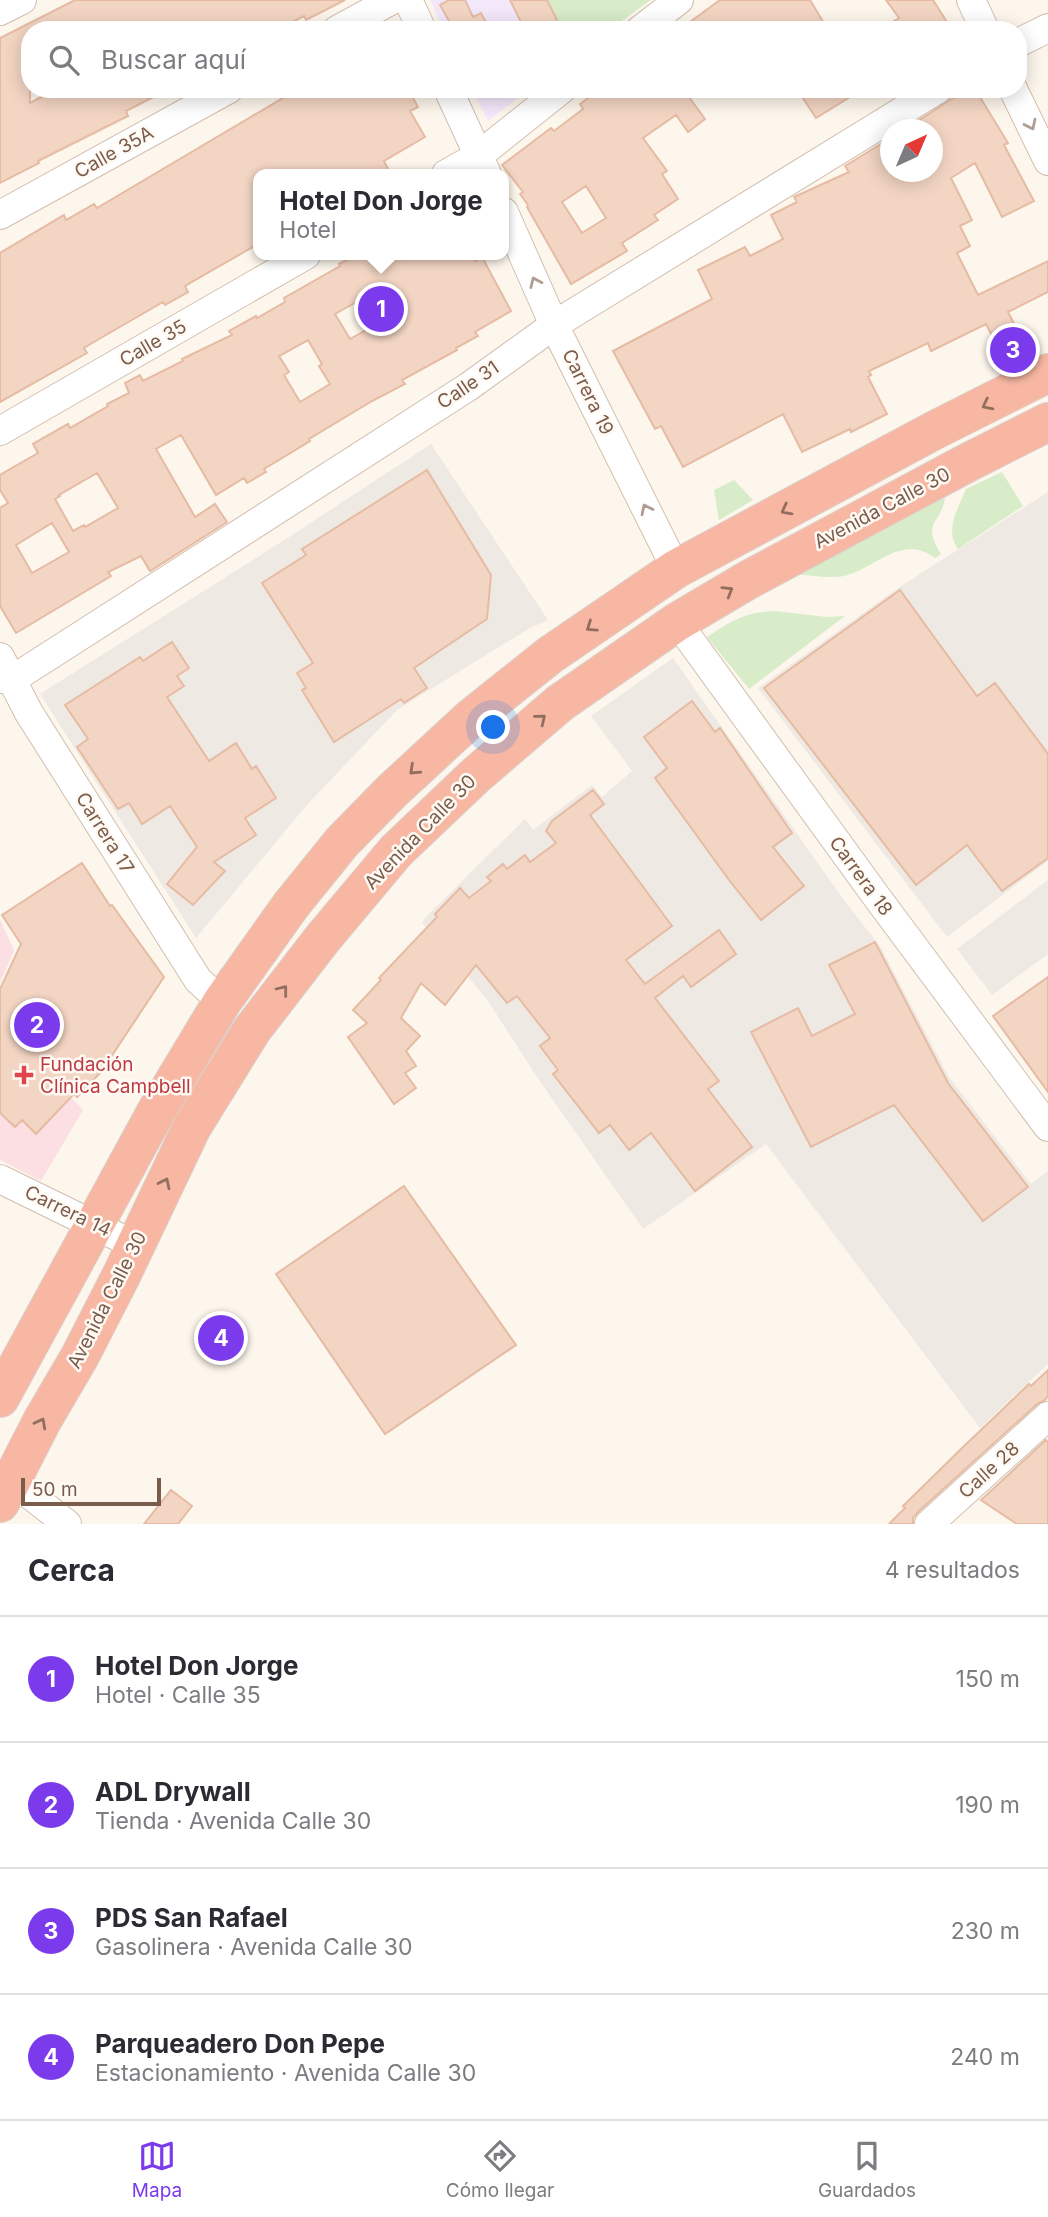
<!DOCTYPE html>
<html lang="es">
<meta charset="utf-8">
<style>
body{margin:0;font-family:Inter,sans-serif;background:#f2f2f3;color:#2b2b33}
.compass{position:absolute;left:880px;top:119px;width:63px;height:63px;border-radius:50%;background:#fff;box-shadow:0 4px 18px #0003;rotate:44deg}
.scale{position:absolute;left:21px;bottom:18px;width:140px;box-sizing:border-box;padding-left:7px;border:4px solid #7a5c4d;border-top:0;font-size:19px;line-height:24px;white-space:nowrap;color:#7a5c4d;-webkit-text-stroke:5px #fffaf3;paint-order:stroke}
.you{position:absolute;left:494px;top:728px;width:24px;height:24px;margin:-18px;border:5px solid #fff;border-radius:50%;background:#1a73e8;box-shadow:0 0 0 10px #1a73e833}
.badge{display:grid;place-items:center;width:46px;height:46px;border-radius:50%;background:#7c3aed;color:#fff;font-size:23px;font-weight:700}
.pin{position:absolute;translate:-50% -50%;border:4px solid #fff;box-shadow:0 2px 7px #0006}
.popup{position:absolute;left:253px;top:169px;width:256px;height:91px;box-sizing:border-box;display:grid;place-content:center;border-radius:14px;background:#fff;filter:drop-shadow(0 2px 5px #0005);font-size:23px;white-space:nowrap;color:#7c7c81}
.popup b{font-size:26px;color:#2b2b33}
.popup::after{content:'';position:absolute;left:50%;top:100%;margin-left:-14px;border:14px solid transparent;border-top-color:#fff}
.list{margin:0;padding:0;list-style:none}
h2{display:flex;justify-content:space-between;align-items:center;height:91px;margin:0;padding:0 28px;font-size:30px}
h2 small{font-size:23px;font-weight:400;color:#7c7c81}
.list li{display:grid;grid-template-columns:46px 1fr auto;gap:21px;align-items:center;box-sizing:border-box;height:126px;padding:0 28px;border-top:2px solid #e1e1e2}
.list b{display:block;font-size:26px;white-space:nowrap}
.list p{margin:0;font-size:23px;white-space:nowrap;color:#7c7c81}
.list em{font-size:23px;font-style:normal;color:#7c7c81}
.icon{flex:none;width:38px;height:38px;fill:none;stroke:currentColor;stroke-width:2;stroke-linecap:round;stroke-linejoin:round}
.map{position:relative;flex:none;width:1048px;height:1524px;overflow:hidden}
.search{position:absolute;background:#fff;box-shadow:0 4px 18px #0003;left:21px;right:21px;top:21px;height:77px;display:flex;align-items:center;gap:18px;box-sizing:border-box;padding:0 24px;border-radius:28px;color:#7c7c81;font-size:26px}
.sheet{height:595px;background:#fff}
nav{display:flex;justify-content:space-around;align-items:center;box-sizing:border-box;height:98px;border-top:2px solid #e1e1e2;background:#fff;font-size:19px;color:#7c7c81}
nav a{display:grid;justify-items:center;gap:4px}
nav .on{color:#7c3aed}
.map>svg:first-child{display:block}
.industrial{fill:#efe9e4}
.education{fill:#f3e8fa}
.medical{fill:#fbdfe3}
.green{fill:#d8ecc9}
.building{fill:#f3d5c3;stroke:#e6bba3;stroke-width:2;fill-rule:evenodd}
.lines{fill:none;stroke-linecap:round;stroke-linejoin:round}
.minor-casing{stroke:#d1beb0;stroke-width:30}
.highway-casing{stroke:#dad1cd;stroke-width:40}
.minor{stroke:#fff;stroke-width:28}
.highway{stroke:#f7b7a3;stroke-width:38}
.oneway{stroke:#af9d94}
.oneway2{stroke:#936e5e}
.health-dot{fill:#e0444e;stroke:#fffaf3;stroke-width:2.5}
.labels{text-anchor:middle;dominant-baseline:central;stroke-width:5;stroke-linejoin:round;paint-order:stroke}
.street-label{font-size:19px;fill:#7a5c4d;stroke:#fffaf3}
.health-label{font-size:19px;fill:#be3a42;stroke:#fffaf3;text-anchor:start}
</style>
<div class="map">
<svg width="1048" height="1524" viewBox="0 0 1048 1524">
<rect width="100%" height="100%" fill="#fdf6ec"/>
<path class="industrial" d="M 431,444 L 548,620 L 530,628 L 397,710 L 306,806 L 196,938 L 40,694 L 286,539 Z
M 1048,492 L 1048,861 L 947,937 L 758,688 L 898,588 Z
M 673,658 L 841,896 L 881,948 L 949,1077 L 1031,1184 L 1048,1171 L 1048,1364 L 980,1428 L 766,1144 L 643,1229 L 537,1077 L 486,998 L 422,923 L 427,916 L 525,819 L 533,830 L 592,785 L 602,797 L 632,771 L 591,716 Z
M 1048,880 L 1048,954 L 992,995 L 957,949 Z"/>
<path class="education" d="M 430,0 L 548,0 L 562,30 L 444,30 Z
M 472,89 L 529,89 L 488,121 Z"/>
<path class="medical" d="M 0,920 L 14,950 L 0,983 Z
M 0,1013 L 14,1040 L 83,1110 L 41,1181 L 0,1160 Z"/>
<path class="green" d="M 548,0 L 651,0 L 609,30 L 562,30 Z
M 1002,472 L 1023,506 L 958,549 C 944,530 958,509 966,489 Z
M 734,480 L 753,500 L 719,520 L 714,490 Z
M 945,497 C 942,525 920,520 941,554 L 935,558 C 902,533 876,568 844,576 C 829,579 810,575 795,574 Z
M 775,611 L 827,617 L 845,616 L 749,689 L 707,637 C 731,621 745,612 775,611 Z"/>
<path class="building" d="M 75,0 L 345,0 L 306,20 L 304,16 L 277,30 L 30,30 L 30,103 L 56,89 L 169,89 L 126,111 L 128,116 L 38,161 L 39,163 L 0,183 L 0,38 Z
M 449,0 L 465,0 L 473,17 L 481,13 L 490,30 L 448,30 L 453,28 L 440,5 Z
M 510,0 L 547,0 L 562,30 L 525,30 Z
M 720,0 L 810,0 L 828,30 L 679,30 Z
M 886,0 L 933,0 L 952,30 L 879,30 L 899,18 Z
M 298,89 L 408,89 L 418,107 L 410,111 L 425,137 L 384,161 L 388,169 L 379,174 L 258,174 L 258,244 L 185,286 L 188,292 L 165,305 L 163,302 L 99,339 L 84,348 L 87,353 L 0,402 L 0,253 L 64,215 L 66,220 L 94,204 L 97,208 Z
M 601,89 L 683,89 L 705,119 L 688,132 L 676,115 L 643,138 L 667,171 L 662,174 L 678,199 L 654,215 L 658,220 L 622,243 L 627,251 L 571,284 L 527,207 L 528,205 L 520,194 L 523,192 L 502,165 L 551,128 L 554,131 L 583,109 L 580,104 ZM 586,186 L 606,218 L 582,233 L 562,202 Z
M 797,89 L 863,89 L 816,118 Z
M 967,89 L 975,89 L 1008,143 L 1004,145 L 1034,201 L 1002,217 L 975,163 L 951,178 L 972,220 L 960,226 L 970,246 L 957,253 L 978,295 L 1048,261 L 1048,292 L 1008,312 L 1031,357 L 1009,368 L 986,324 L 931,351 L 928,343 L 869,371 L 871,375 L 868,377 L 887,414 L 851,432 L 850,429 L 802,452 L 783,414 L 683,467 L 661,426 L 655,429 L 613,351 L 712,299 L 698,270 L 745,247 L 750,256 L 783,239 L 771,215 L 797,202 L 794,197 L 849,172 L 845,166 L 891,138 L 891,172 L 933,172 L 933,130 L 904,130 Z
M 356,255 L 471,255 L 475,261 L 482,257 L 511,311 L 475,332 L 478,336 L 456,348 L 457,350 L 402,380 L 405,384 L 372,401 L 309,439 L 310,441 L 264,469 L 266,472 L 247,483 L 244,478 L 216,495 L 181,435 L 156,449 L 195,517 L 215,504 L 227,522 L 150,571 L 141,556 L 108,572 L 111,576 L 16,633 L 0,606 L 0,508 L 8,503 L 0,490 L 0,475 L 38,453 L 33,444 L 68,424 L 70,428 L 108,406 L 107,404 L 129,393 L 125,383 L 140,375 L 143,381 L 183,361 L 182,359 L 232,335 L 229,331 L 256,316 L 257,318 L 285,302 L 284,298 L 340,266 L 339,264 ZM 360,300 L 375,325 L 350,339 L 335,314 ZM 308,340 L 322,364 L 319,366 L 330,384 L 300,402 L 284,375 L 289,372 L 279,356 ZM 97,473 L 118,508 L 85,527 L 84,525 L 73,531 L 55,499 L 60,496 L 59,495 ZM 52,523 L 69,552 L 32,573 L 16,545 Z
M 427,470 L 491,575 L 487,619 L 414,668 L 427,688 L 404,703 L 401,699 L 334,742 L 302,690 L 306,688 L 297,673 L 313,663 L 262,583 L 306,555 L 302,549 Z
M 900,590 L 977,696 L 995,683 L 1048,754 L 1048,858 L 1002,891 L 967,845 L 916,885 L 764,688 Z
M 172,642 L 189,668 L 177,676 L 184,686 L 167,697 L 209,761 L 236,743 L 252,769 L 256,766 L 276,798 L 245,818 L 256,835 L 214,862 L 225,871 L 193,905 L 167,884 L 197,847 L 170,806 L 142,824 L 129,803 L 118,809 L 77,747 L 88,739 L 65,705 L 140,657 L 143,661 Z
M 692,701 L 715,732 L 720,728 L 792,833 L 773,847 L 804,886 L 761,920 L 729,880 L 655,778 L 667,768 L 644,737 Z
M 593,790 L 604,804 L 590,815 L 672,926 L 626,960 L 645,984 L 719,930 L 736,954 L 691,987 L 683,976 L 655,998 L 719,1081 L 708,1089 L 752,1147 L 695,1191 L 651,1133 L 629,1150 L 610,1125 L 599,1133 L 553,1074 L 558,1070 L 540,1046 L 550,1038 L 517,996 L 507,1003 L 476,965 L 445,1005 L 421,983 L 401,1018 L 420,1036 L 406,1051 L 416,1066 L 405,1073 L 416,1088 L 394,1104 L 348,1037 L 367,1023 L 353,1010 L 381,980 L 379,978 L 437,917 L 435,914 L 460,888 L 469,898 L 491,881 L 487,877 L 503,864 L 507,869 L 525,855 L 530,862 L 556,843 L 546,831 L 552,821 Z
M 82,863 L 110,906 L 112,905 L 164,977 L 101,1072 L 77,1097 L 74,1094 L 36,1134 L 22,1120 L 15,1127 L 0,1113 L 0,989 L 21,944 L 2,915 Z
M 875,942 L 948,1083 L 1028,1187 L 983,1221 L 894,1105 L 811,1147 L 751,1032 L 798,1008 L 812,1036 L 855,1014 L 829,965 Z
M 1048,977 L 1048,1092 L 993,1016 Z
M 404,1186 L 516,1345 L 385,1434 L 276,1274 Z
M 1048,1370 L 1048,1396 L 1045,1400 L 1037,1404 L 918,1512 L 913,1518 L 913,1524 L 889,1524 L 905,1508 L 903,1506 L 960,1450 L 1029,1384 L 1031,1386 Z
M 1046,1440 L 1048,1442 L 1048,1524 L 1017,1524 L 981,1500 Z
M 171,1490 L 192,1506 L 178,1524 L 144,1524 Z"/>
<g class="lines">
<defs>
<path id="minor" d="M 408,0 L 422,30
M 971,0 L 985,30
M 0,11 L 22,0
M 337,30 L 392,0
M 640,30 L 679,0
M 1018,43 L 1048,28
M 448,89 L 487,174
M 1013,89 L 1048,161
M 446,174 L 478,156 L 562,89
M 504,212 L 554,325 L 676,569
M 0,215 L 229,89
M 0,431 L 306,255
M 677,622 L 876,896 L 1048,1127
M 0,657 L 29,713 L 198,980 L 222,1002
M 0,679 L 13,679 L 468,387 L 554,325 L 938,89
M 0,1179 L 135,1245
M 0,1478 L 33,1497 L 67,1524
M 929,1524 L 1048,1416"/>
<path id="highway" d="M 0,1398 L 157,1110 L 222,1002 L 291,905 L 342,842 L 392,791 L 471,718 L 550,655 L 676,569 L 933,431 L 1048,373
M 0,1503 L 42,1421 L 80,1356 L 121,1276 L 192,1127 L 252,1030 L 323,938 L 396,851 L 476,775 L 560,703 L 677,622 L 748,580 L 967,463 L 1048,422"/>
</defs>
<use href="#minor" class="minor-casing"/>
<use href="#highway" class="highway-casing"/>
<use href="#minor" class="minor"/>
<use href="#highway" class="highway"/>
</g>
<defs><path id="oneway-chevron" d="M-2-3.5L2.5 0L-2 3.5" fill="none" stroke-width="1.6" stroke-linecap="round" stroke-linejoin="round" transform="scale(1.75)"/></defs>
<g class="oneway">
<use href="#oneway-chevron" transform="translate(1031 125) rotate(64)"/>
<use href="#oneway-chevron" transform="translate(535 282) rotate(-114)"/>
<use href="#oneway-chevron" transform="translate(646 509) rotate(-116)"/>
</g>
<g class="oneway2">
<use href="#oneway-chevron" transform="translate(987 405) rotate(153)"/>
<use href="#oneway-chevron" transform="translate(786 510) rotate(152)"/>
<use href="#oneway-chevron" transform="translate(728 591) rotate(-31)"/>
<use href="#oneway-chevron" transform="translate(591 627) rotate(146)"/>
<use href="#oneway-chevron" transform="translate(541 719) rotate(-39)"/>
<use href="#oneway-chevron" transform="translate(414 770) rotate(137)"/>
<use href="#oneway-chevron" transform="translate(283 990) rotate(-52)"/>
<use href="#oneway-chevron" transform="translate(165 1183) rotate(-64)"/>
<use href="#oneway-chevron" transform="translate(41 1423) rotate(-62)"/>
</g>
<path class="health-dot" d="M20.5 1064.5h7v7h7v7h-7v7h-7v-7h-7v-7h7z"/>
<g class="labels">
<g class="street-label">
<text transform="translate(114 152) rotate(-29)">Calle 35A</text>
<text transform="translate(153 343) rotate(-30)">Calle 35</text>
<text transform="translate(468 385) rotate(-34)">Calle 31</text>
<text transform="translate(588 392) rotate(64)">Carrera 19</text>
<text transform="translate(882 508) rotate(-28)">Avenida Calle 30</text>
<text transform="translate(420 832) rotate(-46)">Avenida Calle 30</text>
<text transform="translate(105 833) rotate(58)">Carrera 17</text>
<text transform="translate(861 876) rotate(54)">Carrera 18</text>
<text transform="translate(68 1211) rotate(26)">Carrera 14</text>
<text transform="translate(107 1300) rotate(-63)">Avenida Calle 30</text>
<text transform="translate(989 1470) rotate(-42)">Calle 28</text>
</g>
<g class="health-label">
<text x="40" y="1064">Fundación<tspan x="40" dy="22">Clínica Campbell</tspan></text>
</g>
</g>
</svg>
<svg class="compass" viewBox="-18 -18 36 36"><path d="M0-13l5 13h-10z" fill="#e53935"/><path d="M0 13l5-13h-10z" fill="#7c7c81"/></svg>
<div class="scale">50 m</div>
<div class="you"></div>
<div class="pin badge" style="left:381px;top:309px">1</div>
<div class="popup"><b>Hotel Don Jorge</b>Hotel</div>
<div class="pin badge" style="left:37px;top:1025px">2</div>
<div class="pin badge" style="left:1013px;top:350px">3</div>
<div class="pin badge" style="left:221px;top:1338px">4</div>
<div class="search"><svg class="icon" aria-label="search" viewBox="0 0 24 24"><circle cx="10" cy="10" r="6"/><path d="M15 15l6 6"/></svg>Buscar aquí</div>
</div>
<section class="sheet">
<h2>Cerca<small>4 resultados</small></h2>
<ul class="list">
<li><span class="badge">1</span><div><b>Hotel Don Jorge</b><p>Hotel · Calle 35</p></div><em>150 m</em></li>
<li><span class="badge">2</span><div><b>ADL Drywall</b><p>Tienda · Avenida Calle 30</p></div><em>190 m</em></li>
<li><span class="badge">3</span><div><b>PDS San Rafael</b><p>Gasolinera · Avenida Calle 30</p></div><em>230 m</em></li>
<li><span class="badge">4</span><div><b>Parqueadero Don Pepe</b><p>Estacionamiento · Avenida Calle 30</p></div><em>240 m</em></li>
</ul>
</section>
<nav>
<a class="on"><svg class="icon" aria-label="map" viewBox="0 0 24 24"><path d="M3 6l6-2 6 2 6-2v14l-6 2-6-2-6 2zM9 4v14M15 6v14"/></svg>Mapa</a>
<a><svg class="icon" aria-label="directions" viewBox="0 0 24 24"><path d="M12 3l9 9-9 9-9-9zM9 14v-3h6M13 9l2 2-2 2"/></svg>Cómo llegar</a>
<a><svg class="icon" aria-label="saved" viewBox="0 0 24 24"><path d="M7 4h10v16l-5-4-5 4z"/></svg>Guardados</a>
</nav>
